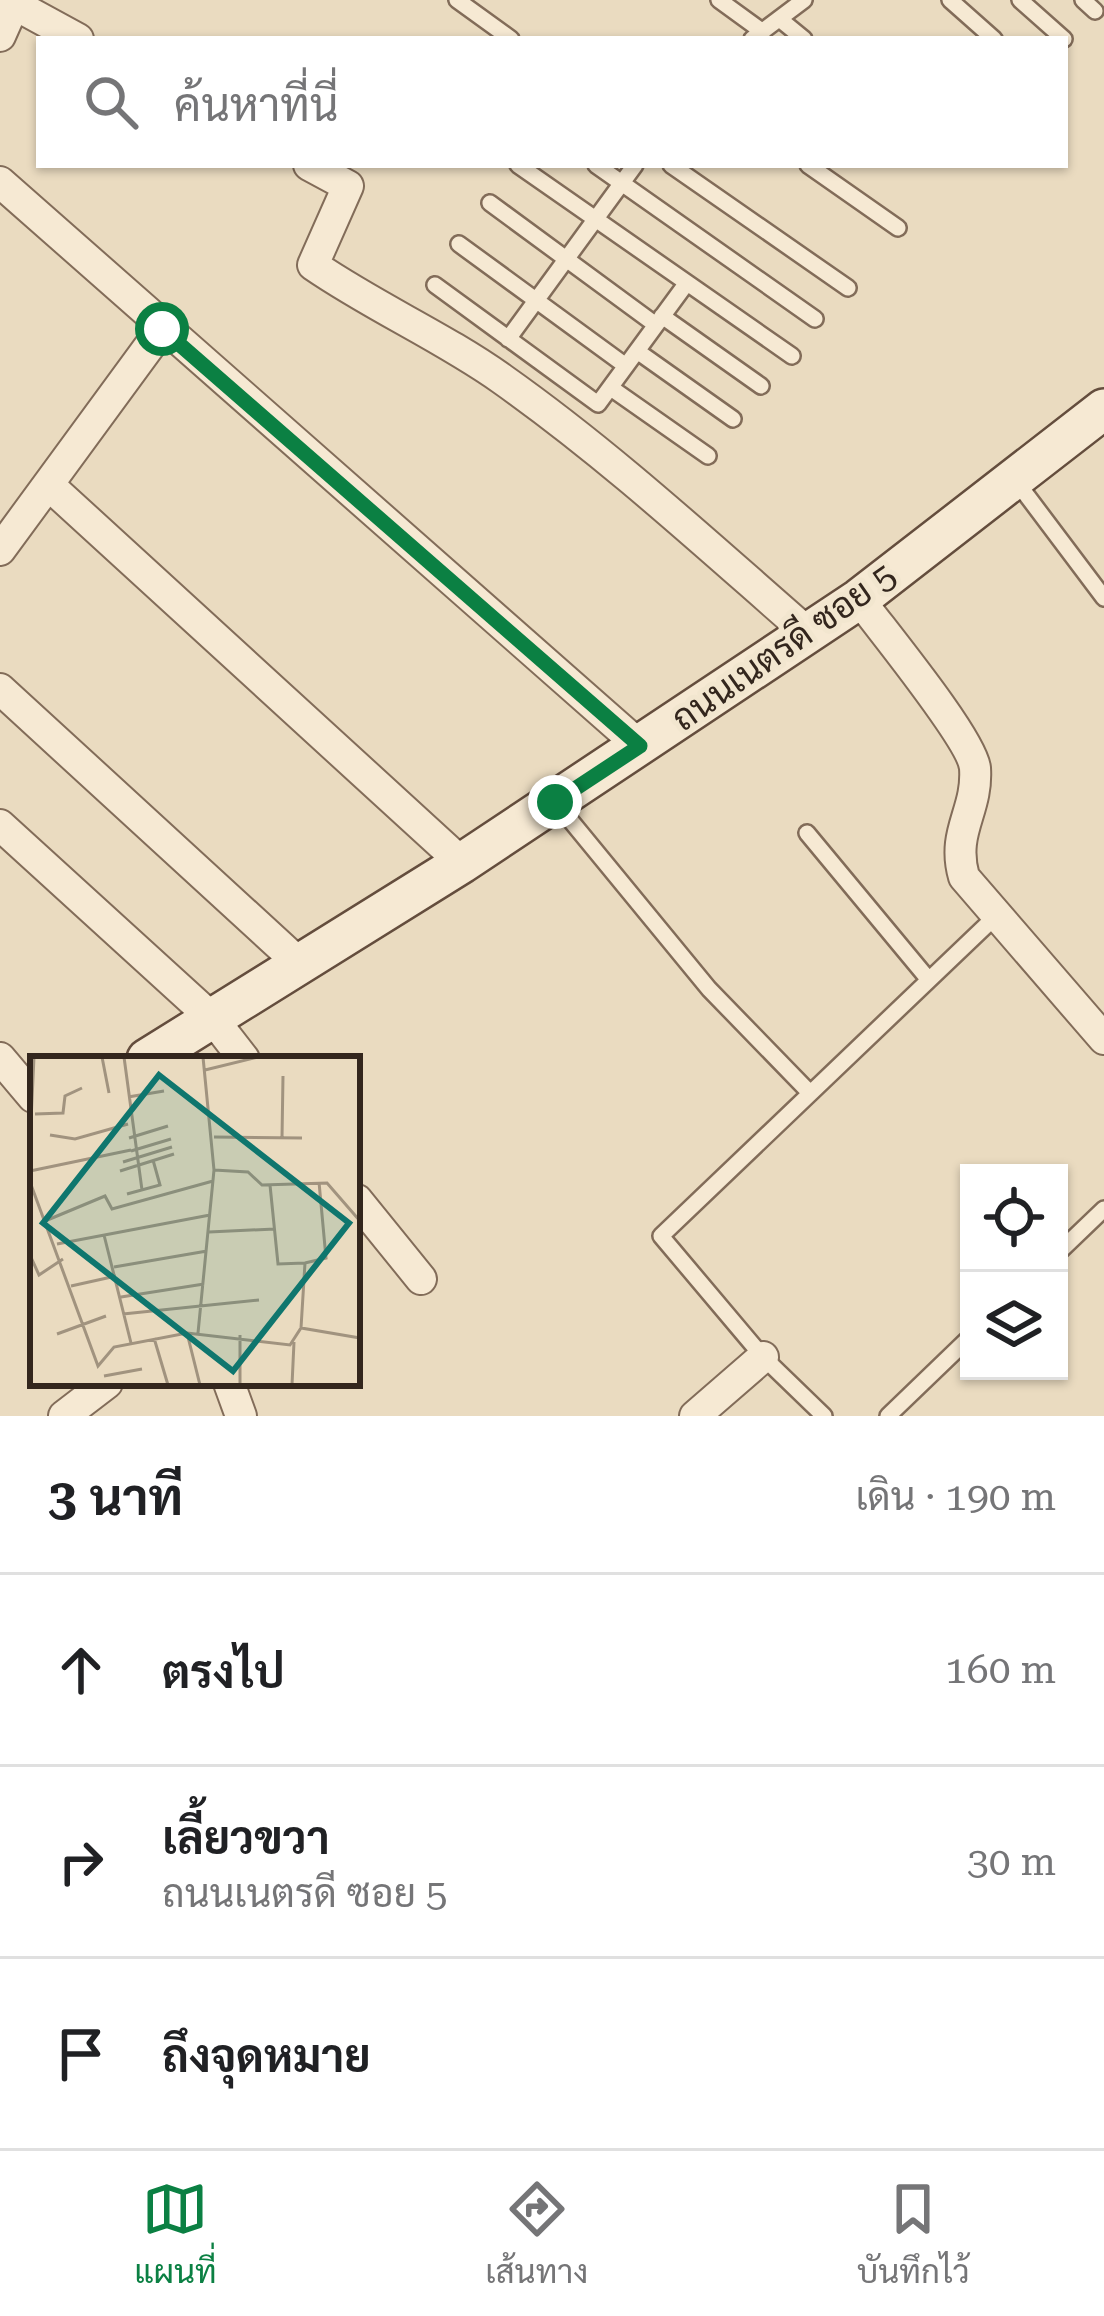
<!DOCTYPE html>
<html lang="th">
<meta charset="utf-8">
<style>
body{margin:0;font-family:"Roboto Serif",Sarabun,serif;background:#f2f2f2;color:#202124}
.controls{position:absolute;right:36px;bottom:36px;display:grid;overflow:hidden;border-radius:0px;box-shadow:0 3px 9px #0004}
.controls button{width:108px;height:108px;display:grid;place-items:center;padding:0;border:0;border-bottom:3px solid #e0e0e0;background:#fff;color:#202124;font:60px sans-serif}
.stop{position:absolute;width:36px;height:36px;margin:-27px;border:9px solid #0b8043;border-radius:50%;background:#fff}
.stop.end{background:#0b8043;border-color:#fff;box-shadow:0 3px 12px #0008}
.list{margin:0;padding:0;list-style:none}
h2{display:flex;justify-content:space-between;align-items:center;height:156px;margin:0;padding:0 48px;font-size:51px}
h2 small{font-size:39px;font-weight:400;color:#757577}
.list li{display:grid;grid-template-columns:78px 1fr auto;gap:36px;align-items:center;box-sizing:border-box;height:192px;padding:0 48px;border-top:3px solid #e0e0e0}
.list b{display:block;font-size:45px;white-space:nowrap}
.list p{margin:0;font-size:39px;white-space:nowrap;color:#757577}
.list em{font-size:39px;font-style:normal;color:#757577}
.icon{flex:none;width:66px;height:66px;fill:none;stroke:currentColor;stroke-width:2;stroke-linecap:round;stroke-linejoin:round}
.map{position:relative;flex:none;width:1104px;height:1416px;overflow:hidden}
.search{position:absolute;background:#fff;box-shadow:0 3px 9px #0004;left:36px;right:36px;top:36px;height:132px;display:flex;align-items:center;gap:30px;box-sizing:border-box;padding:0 42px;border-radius:0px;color:#757577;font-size:45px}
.sheet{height:732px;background:#fff}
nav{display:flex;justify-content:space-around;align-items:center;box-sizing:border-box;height:168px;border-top:3px solid #e0e0e0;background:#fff;font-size:33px;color:#757577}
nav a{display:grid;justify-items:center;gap:6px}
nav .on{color:#0b8043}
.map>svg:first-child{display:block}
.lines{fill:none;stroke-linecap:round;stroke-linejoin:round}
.lane-casing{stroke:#826c59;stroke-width:20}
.street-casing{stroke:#826c59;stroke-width:34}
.secondary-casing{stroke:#644d3d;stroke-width:44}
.lane{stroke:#f6e9d3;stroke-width:15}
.street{stroke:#f6e9d3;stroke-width:30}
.secondary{stroke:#f6e9d3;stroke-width:39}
.route{stroke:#0b8043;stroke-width:15}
.labels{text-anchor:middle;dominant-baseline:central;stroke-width:10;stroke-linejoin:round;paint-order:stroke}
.street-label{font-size:36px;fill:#33261d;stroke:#f2e6cf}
.inset-road{fill:none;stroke:#a1937f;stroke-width:3}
.view{fill:#0f766e;fill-opacity:0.15;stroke:#0f766e;stroke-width:6}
.inset-edge{fill:none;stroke:#33261d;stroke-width:6}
</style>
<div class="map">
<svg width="1104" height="1416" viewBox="0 0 1104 1416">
<rect width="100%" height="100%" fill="#eadbc0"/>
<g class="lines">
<defs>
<path id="lane" d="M 457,0 L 511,39
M 719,0 L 763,32
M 950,0 L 994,39
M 1020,0 L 1064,39
M 1083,0 L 1095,11
M 782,21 L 804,39
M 752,39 L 804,0
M 518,165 L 792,356
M 596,165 L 815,319
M 671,165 L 848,288
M 808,165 L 898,228
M 490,203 L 656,325
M 459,244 L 626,366
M 435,285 L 598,404 L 686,284
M 662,316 L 761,386
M 508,339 L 635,165
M 637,351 L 733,419
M 611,388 L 708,456
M 1016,481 L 1104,598
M 557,804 L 709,989 L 810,1093
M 807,833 L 929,980
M 1059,1252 L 1104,1209
M 824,1416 L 763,1357 L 661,1236 L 996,916
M 888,1416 L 969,1338"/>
<path id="street" d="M 14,4 L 78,39
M 0,36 L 16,0
M 309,165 L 348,186 L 313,265 C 374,307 443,337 502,379 C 611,456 708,546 808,633
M 0,182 L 640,746
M 51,487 L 462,863
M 0,550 L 162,329
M 859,599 C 881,629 972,739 975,768 C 978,812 951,831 964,877 L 1104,1039
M 0,689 L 301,965
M 0,825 L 213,1019 L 244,1059
M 0,1058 L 33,1097
M 357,1200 L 421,1279
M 229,1383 L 241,1416
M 64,1416 L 107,1383
M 695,1416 L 763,1357"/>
<path id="secondary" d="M 147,1059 L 462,863 L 859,599 L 1104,409"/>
</defs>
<use href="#lane" class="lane-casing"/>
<use href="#street" class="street-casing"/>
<use href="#secondary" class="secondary-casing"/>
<use href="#lane" class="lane"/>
<use href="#street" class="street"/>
<use href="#secondary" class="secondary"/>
</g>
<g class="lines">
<path class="route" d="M 162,329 L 640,746 L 555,802"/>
</g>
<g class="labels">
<g class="street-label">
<text transform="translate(784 647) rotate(-35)">ถนนเนตรดี ซอย 5</text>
</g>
</g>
<g transform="translate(30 1056)">
<rect width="330" height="330" fill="#eadbc0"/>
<path class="inset-road" d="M 72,1 L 79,37M 94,1 L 112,134M 175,14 L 228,1M 98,41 L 134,35M 5,58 L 33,57 L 35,40 L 52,32M 20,79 L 45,83 L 98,68M 184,81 L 272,82M 99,82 L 138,70M 252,82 L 253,20M 0,86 L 4,1M 101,95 L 141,83M 93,106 L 142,91M 184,114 L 218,116 L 232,129 L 297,127 L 330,165M 0,115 L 101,94M 90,115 L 144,98M 0,126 L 68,310 L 84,291 L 157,277 L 260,289 L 271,272 L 330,282M 240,129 L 248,208 L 275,207 L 296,202 L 289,126M 97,138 L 130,129 L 123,104M 15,165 L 75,140 L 82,153 L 183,125M 179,176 L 245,173M 74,179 L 101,287M 27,188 L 180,159M 0,199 L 9,219 L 33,203M 84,211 L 177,195M 41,230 L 86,220M 91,241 L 174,228M 93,258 L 229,244M 271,272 L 275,207M 157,277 L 170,329M 168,277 L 184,114 L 173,1M 27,278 L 76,260M 124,282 L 138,329M 74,320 L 112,313M 210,328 L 210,279M 262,329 L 264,286"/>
<path class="view" d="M 129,19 L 319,167 L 203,315 L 13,167 Z"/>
<rect width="330" height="330" class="inset-edge"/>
</g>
</svg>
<div class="controls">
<button><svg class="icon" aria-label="locate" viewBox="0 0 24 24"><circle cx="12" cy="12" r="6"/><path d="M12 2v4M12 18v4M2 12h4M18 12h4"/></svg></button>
<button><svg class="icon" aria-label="layers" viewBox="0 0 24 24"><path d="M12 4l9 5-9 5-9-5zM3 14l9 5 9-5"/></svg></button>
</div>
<div class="stop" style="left:162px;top:329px"></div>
<div class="stop end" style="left:555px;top:802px"></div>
<div class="search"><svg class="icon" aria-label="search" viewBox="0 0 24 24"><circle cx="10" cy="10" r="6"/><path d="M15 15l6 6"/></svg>ค้นหาที่นี่</div>
</div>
<section class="sheet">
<h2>3 นาที<small>เดิน · 190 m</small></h2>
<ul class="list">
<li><svg class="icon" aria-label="ahead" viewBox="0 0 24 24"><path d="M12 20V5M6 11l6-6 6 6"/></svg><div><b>ตรงไป</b></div><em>160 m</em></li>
<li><svg class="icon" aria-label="right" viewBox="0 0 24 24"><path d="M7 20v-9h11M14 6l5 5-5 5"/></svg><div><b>เลี้ยวขวา</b><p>ถนนเนตรดี ซอย 5</p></div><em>30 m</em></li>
<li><svg class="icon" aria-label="arrive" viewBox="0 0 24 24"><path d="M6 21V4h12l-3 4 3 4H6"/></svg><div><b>ถึงจุดหมาย</b></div></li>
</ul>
</section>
<nav>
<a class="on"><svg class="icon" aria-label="map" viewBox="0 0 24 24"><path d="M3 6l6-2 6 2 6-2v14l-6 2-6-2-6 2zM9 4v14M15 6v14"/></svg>แผนที่</a>
<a><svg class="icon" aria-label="directions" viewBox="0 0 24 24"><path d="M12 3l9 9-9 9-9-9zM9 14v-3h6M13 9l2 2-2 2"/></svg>เส้นทาง</a>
<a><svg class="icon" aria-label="saved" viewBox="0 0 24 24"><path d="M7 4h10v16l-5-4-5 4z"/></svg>บันทึกไว้</a>
</nav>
